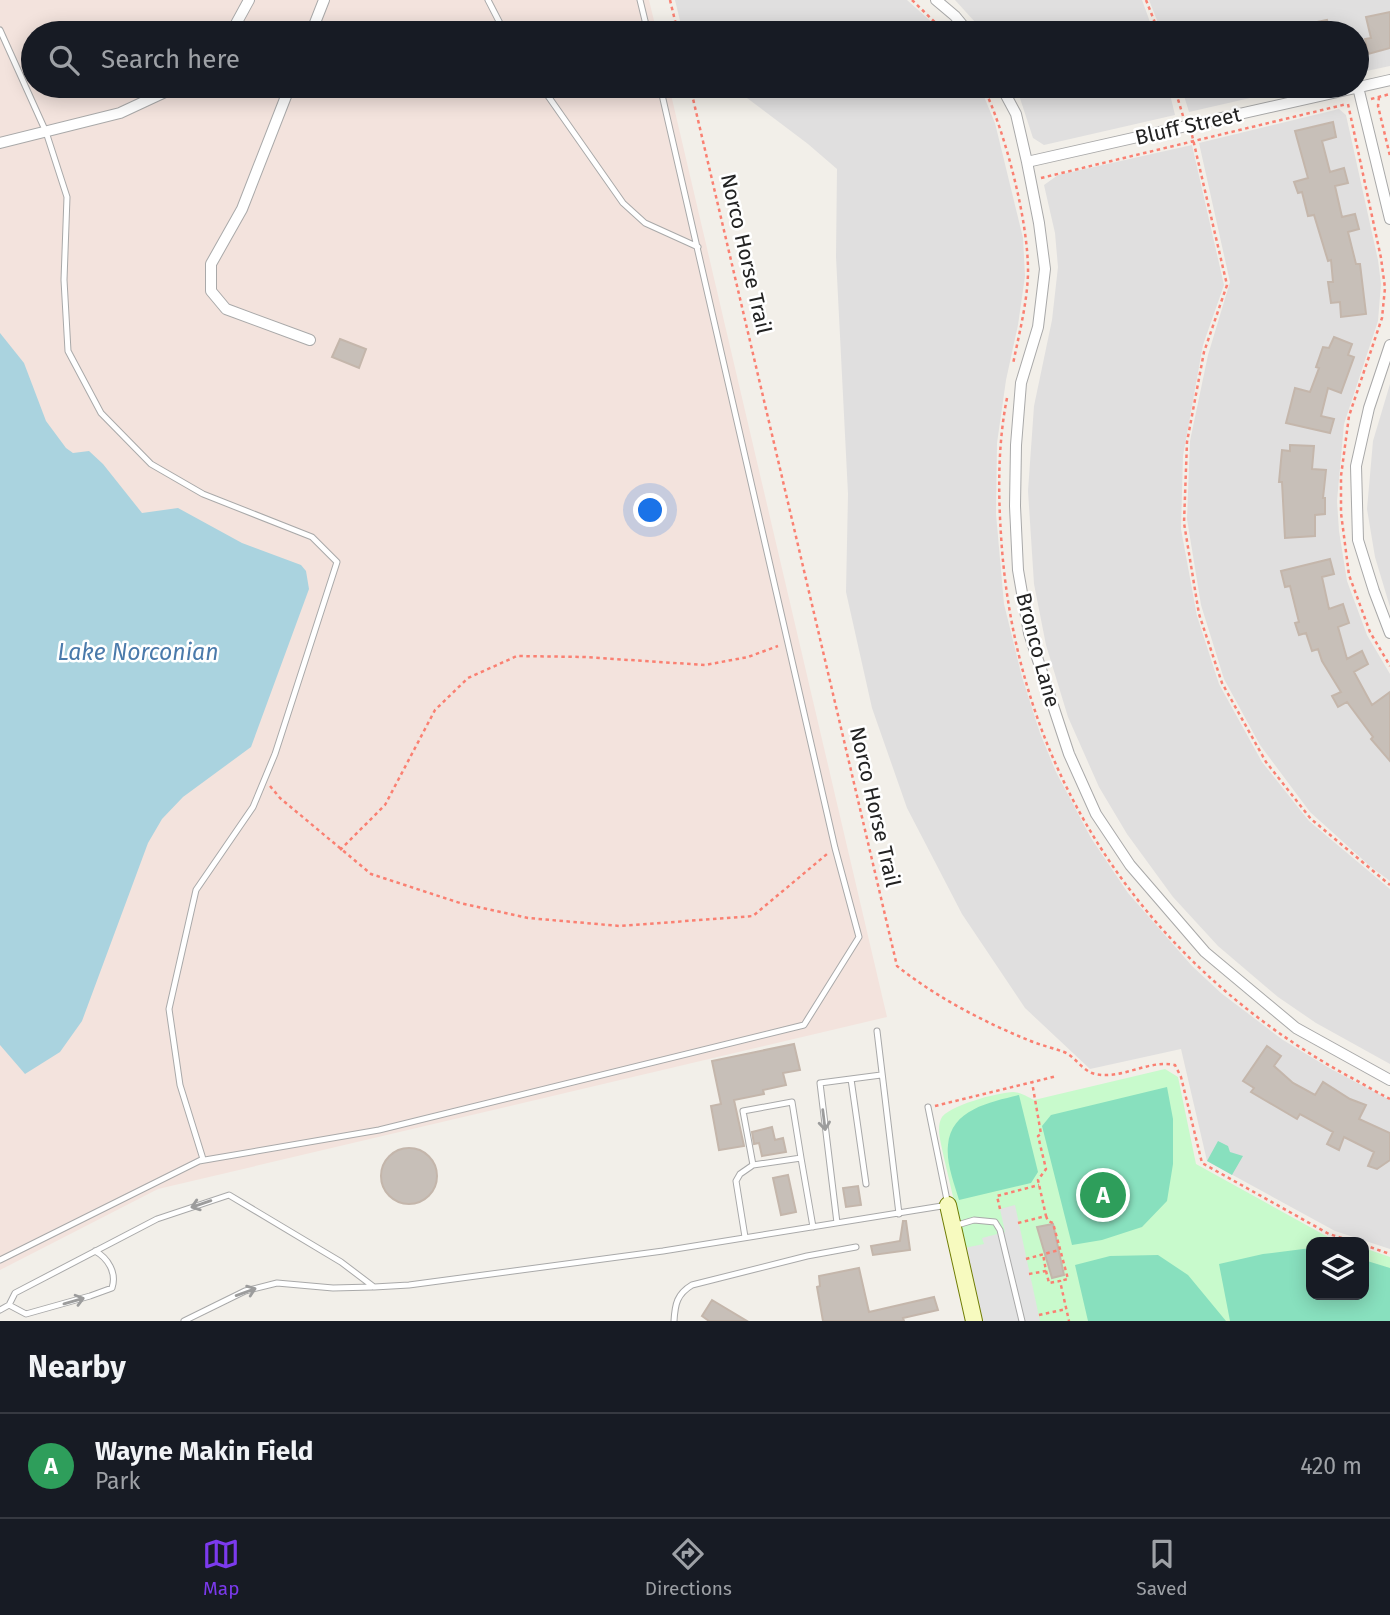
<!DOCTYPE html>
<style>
body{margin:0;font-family:"Fira Sans",sans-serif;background:#20242c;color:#f1f3f6}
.controls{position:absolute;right:21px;bottom:21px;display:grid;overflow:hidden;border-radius:14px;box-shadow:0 4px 18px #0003}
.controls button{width:63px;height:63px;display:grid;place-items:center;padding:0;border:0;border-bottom:2px solid #363941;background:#171b24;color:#f1f3f6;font:35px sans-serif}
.you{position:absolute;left:651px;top:511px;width:24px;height:24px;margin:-18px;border:5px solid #fff;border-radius:50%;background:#1a73e8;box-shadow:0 0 0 10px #1a73e833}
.badge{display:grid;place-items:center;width:46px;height:46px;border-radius:50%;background:#7c3aed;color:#fff;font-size:23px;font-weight:700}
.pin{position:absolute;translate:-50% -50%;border:4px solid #fff;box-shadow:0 2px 7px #0006}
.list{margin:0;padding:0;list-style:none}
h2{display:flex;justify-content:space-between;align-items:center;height:91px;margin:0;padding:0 28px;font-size:30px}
h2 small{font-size:23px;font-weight:400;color:#9ea1a6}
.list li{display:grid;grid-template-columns:46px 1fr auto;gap:21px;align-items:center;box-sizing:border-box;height:105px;padding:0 28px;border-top:2px solid #363941}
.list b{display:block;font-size:26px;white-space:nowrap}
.list p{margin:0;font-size:23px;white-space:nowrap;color:#9ea1a6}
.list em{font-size:23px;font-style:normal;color:#9ea1a6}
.icon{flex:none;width:38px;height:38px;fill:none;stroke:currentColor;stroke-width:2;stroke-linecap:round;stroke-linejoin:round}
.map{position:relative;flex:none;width:1390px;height:1321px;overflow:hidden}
.search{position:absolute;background:#171b24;box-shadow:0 4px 18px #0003;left:21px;right:21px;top:21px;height:77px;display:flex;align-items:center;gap:18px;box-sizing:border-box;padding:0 24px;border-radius:38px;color:#9ea1a6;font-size:26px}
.sheet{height:196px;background:#171b24}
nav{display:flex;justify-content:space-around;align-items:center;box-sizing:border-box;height:98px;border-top:2px solid #363941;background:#171b24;font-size:19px;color:#9ea1a6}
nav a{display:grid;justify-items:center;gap:4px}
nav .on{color:#7c3aed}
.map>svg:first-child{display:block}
.residential{fill:#e0dfdf}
.military{fill:#f3e3dd}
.park{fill:#c8facc}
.pitch{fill:#88e0be}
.parking{fill:#e2e2e2}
.water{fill:#aad3df}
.building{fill:#c7bfb8;stroke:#c4b6ab;stroke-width:2}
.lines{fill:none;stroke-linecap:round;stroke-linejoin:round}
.lane-casing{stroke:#a9a9a9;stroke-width:7}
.street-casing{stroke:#a9a9a9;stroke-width:12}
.secondary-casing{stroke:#707d05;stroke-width:18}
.path{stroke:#fa8072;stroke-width:2.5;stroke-dasharray:3.5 3.5;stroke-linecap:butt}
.lane{stroke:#fff;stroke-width:5}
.street{stroke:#fff;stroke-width:10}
.secondary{stroke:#f7fabf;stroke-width:16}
.oneway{stroke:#9c9c9c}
.labels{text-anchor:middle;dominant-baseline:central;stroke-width:5;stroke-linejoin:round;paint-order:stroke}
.street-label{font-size:21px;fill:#222;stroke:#fff}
.water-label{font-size:23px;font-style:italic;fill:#4a7aab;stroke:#fff}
</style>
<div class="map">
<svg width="1390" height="1321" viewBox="0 0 1390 1321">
<rect width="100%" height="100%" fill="#f2efe9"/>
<path class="residential" d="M 675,0 L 907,0 L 944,33 L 683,33 Z
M 955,0 L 1142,0 L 1154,33 L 985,33 Z
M 1149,0 L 1390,0 L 1390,66 L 1357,73 L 1357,33 L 1162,33 Z
M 731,86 L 980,87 L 995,123 L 1023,238 L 1025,276 L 1018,325 L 1006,380 L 997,443 L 996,514 L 1004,604 L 1022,677 L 1040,733 L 1056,772 L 1091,838 L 1128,893 L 1192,966 L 1221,993 L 1283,1040 L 1331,1069 L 1390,1100 L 1390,1249 L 1335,1231 L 1207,1161 L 1181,1049 L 1090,1069 L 1025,1008 L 962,914 L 907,808 L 872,708 L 846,592 L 848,494 L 836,257 L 837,169 L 808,144 Z
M 1016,86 L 1168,86 L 1175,115 L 1044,145 L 1033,138 Z
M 1181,86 L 1303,86 L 1189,112 Z
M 1339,109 L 1346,115 L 1378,260 L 1381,284 L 1378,321 L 1344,424 L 1337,501 L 1339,531 L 1347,581 L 1367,635 L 1390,674 L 1390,881 L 1371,867 L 1310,812 L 1260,745 L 1224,679 L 1201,605 L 1187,519 L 1190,441 L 1208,355 L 1230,282 L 1199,143 Z
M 1192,145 L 1224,285 L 1203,345 L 1183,456 L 1181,529 L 1197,616 L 1219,684 L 1262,762 L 1309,821 L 1390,889 L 1390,1064 L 1316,1023 L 1278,997 L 1218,946 L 1173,897 L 1127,834 L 1099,787 L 1068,717 L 1046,645 L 1034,584 L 1028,491 L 1034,406 L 1052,320 L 1058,267 L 1055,233 L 1044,185 L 1058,175 Z
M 1390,384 L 1390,607 L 1375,557 L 1367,509 L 1373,441 Z"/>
<path class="military" d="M 0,0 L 649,0 L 657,33 L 33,33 L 33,86 L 669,86 L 887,1017 L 158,1189 L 0,1270 Z"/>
<path class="park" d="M 1165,1069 L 1178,1077 L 1196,1164 L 1328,1237 L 1345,1242 L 1311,1242 L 1311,1295 L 1364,1295 L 1364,1248 L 1390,1257 L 1390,1321 L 982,1321 L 944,1158 C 942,1147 936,1129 941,1119 C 946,1106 1000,1092 1013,1092 C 1019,1092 1028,1097 1034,1100 Z"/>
<path class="pitch" d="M 1167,1087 L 1173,1119 L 1173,1164 L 1167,1201 L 1142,1227 L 1102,1240 L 1072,1245 L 1042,1126 L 1051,1115 Z
M 1019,1095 L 1038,1172 L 1031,1183 L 959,1200 C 954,1183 946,1163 948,1145 C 951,1109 991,1102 1019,1095 Z
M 1218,1141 L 1228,1146 L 1230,1152 L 1243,1156 L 1232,1175 L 1207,1161 Z
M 1311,1248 L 1311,1295 L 1364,1295 L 1364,1260 L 1390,1268 L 1390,1321 L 1230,1321 L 1219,1264 L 1263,1254 Z
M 1158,1255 L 1188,1275 L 1226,1321 L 1088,1321 L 1075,1265 L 1110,1256 Z"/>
<path class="parking" d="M 1015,1205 L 1040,1321 L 981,1321 L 964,1248 L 984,1244 L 982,1238 L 1005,1232 L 1000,1209 Z"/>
<path class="water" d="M 0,333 L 24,363 L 46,421 L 66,448 L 73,453 L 89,451 L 103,464 L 142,513 L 178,508 L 242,543 L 301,565 L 306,571 L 309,589 L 251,747 L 183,797 L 162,819 L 148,843 L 82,1021 L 60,1052 L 25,1074 L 0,1045 Z"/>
<path class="building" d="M 1390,12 L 1390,48 L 1368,54 L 1365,39 L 1371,38 L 1366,17 Z
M 1327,20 L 1331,33 L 1314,33 L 1312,23 Z
M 1333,122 L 1336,137 L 1322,141 L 1330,172 L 1344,168 L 1348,183 L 1335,186 L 1342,217 L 1355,214 L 1359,229 L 1348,232 L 1356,264 L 1360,264 L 1366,314 L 1341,317 L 1340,302 L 1331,303 L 1328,282 L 1333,282 L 1331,260 L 1328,261 L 1314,215 L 1308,216 L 1302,192 L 1298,193 L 1294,182 L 1308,178 L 1295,131 Z
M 1334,337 L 1352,344 L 1348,355 L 1354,357 L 1341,393 L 1328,388 L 1321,416 L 1334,419 L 1330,433 L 1286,423 L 1295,388 L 1310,392 L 1319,368 L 1316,367 L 1323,347 L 1329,348 Z
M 340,339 L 366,349 L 359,368 L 332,357 Z
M 1290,445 L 1314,446 L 1312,469 L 1326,470 L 1323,498 L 1325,498 L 1325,514 L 1315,515 L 1315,536 L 1285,538 L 1282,482 L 1279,482 L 1282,450 L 1290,451 Z
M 1330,559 L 1334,574 L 1322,577 L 1329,609 L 1343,604 L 1349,623 L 1338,627 L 1347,659 L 1362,651 L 1368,664 L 1354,672 L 1372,705 L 1390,692 L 1390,761 L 1371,739 L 1373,737 L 1347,702 L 1338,707 L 1332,696 L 1341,692 L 1322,661 L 1318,649 L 1312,651 L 1306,633 L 1299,635 L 1295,623 L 1299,622 L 1290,586 L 1285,587 L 1281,571 Z
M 794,1044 L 800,1070 L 783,1073 L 786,1085 L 763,1090 L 764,1094 L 734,1100 L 744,1146 L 719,1150 L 711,1106 L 721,1104 L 712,1061 Z
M 1267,1046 L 1281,1056 L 1274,1066 L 1293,1083 L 1315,1095 L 1323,1082 L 1350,1099 L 1366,1105 L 1359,1119 L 1390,1133 L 1390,1160 L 1377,1169 L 1368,1166 L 1374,1152 L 1344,1137 L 1339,1150 L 1327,1144 L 1333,1132 L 1300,1114 L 1297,1119 L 1251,1092 L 1254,1088 L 1243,1081 Z
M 772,1127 L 775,1140 L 783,1138 L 786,1152 L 762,1156 L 759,1143 L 754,1144 L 752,1132 Z
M381 1176a28 28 0 1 1 56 0a28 28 0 1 1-56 0Z
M 788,1175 L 796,1212 L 781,1215 L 773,1178 Z
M 858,1186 L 861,1205 L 846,1207 L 843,1188 Z
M 903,1221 L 906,1221 L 910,1250 L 873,1255 L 871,1246 L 900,1241 Z
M 1053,1224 L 1064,1275 L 1052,1278 L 1037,1227 Z
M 859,1268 L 869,1312 L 934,1297 L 938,1310 L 903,1318 L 904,1321 L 823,1321 L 817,1287 L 820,1286 L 819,1276 Z
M 712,1300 L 747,1321 L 709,1321 L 702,1316 Z"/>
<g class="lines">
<defs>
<path id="lane" d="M 488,0 L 505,33
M 640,0 L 648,33
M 0,30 L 46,132 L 67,197 L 64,280 L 68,351 L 101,413 L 151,464 L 203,494 L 312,537 L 337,562 L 275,754 L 253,807 L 196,890 L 169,1009 L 180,1085 L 203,1159 L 0,1260
M 541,86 L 623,203 L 645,223 L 698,247
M 877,1031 L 899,1214
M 851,1079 L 866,1184
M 801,1158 L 813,1227
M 199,1161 L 379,1130 L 804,1025 L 859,937 L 835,848 L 660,86
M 837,1223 L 820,1083 L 881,1075
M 954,1226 L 974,1220 L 995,1222 L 1000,1230 L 1022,1321
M 745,1237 L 736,1181 L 740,1174 L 753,1165 L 743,1111 L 792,1102 L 801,1158 L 753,1165
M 9,1305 L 26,1314 L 90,1296 L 112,1288 C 117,1273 108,1258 95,1251
M 0,1310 L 9,1305 L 15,1293 L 157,1219 L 229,1195 L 341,1262 L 374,1287 L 409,1285 L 663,1251 L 948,1205 L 928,1107
M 184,1321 L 245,1291 L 277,1283 L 333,1288 L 372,1287
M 674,1321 C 675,1304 677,1294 692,1285 L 807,1256 L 856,1247"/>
<path id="street" d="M 936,0 L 955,16 L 969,33
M 231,33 L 249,0
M 311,33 L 324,0
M 290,86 L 242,209 L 211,264 L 211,291 L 226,309 L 310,340
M 1001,86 L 1016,114 L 1027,162 L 1039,223 L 1045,269 L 1038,327 L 1021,383 L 1016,445 L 1015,506 L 1018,570 L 1029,633 L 1069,754 L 1096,814 L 1130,865 L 1205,952 L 1296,1028 L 1390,1080
M 1358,87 L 1390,219
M 0,143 L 120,113 L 178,86
M 1027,162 L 1390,80
M 1390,345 L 1369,408 L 1356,466 L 1358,540 L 1374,591 L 1390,633"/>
<path id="secondary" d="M 948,1205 L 974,1321"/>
</defs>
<use href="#lane" class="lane-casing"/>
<use href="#street" class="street-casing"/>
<use href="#secondary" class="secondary-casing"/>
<path class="path" d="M 670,0 L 678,33
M 912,0 L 946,33
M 1146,0 L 1159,33
M 690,86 L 897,966 C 936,997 982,1021 1028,1040 C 1040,1045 1053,1048 1064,1052 C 1076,1057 1082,1071 1095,1074 C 1122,1080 1149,1059 1175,1065 L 1181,1077 L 1202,1163 L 1329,1234 L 1355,1242
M 983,86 C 1005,131 1029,223 1028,274 C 1027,304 1019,334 1013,364
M 1174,86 L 1183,116
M 1379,97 L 1378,106 L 1390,156
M 1371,99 L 1390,94
M 1348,104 L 1381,258 L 1385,288 L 1382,318 L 1349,416 L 1341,476 L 1341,513 L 1349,575 L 1370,632 L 1390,666
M 1192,135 L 1227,285 L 1204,352 L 1187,442 L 1184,523 L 1199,614 L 1222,683 L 1266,762 L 1311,819 L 1390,885
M 1041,178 L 1347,104
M 1007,398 C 998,443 998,490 1001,535 C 1015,770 1143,963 1348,1076 C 1362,1083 1376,1092 1390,1099
M 270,786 L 280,798 L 371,874 L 460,903 L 528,918 L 620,926 L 753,916 L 827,854
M 340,850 L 385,805 L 435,710 L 468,678 L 517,656 L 584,657 L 705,665 L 748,657 L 778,646
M 935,1106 L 1057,1076
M 1000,1209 L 997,1196 L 1039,1185
M 1046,1216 L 1048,1221 L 1053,1223 L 1068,1279 L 1060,1281
M 1018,1223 L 1046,1216 L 1038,1180 L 1046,1169 L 1038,1136 L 1041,1134 L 1032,1082
M 1364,1245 L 1390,1254
M 1026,1259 L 1059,1250
M 1046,1271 L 1049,1283 L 1060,1281 L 1069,1321
M 1029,1274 L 1046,1271 L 1043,1254
M 1039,1315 L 1066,1309"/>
<use href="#lane" class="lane"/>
<use href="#street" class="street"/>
<use href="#secondary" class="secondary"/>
</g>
<defs><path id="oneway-shaft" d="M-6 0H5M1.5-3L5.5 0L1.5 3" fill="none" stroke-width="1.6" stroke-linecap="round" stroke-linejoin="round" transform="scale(1.75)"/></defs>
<g class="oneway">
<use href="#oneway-shaft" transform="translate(824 1120) rotate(83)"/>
<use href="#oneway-shaft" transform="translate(201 1204) rotate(161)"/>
<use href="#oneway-shaft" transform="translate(246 1292) rotate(-20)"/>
<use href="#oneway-shaft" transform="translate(74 1301) rotate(-16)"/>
</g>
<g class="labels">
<g class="street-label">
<text transform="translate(1188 126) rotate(-13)">Bluff Street</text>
<text transform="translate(746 254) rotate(77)">Norco Horse Trail</text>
<text transform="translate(1038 650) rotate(75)">Bronco Lane</text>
<text transform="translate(875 807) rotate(77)">Norco Horse Trail</text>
</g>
<g class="water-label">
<text x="138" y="652">Lake Norconian</text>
</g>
</g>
</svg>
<div class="controls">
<button><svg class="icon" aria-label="layers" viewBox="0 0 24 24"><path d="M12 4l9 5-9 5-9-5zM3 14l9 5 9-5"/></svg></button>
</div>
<div class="you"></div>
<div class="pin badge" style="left:1103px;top:1195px;background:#2e9e5b">A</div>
<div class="search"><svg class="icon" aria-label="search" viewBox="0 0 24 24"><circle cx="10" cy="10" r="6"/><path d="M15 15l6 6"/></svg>Search here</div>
</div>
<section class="sheet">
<h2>Nearby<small></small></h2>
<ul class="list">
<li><span class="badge" style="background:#2e9e5b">A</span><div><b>Wayne Makin Field</b><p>Park</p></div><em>420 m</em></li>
</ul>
</section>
<nav>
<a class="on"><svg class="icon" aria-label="map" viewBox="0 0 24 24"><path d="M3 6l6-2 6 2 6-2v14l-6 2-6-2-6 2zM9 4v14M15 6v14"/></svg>Map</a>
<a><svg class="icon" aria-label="directions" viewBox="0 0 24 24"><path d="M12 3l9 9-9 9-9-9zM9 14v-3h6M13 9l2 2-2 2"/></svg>Directions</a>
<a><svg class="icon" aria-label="saved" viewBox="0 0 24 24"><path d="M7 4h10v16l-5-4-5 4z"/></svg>Saved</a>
</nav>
